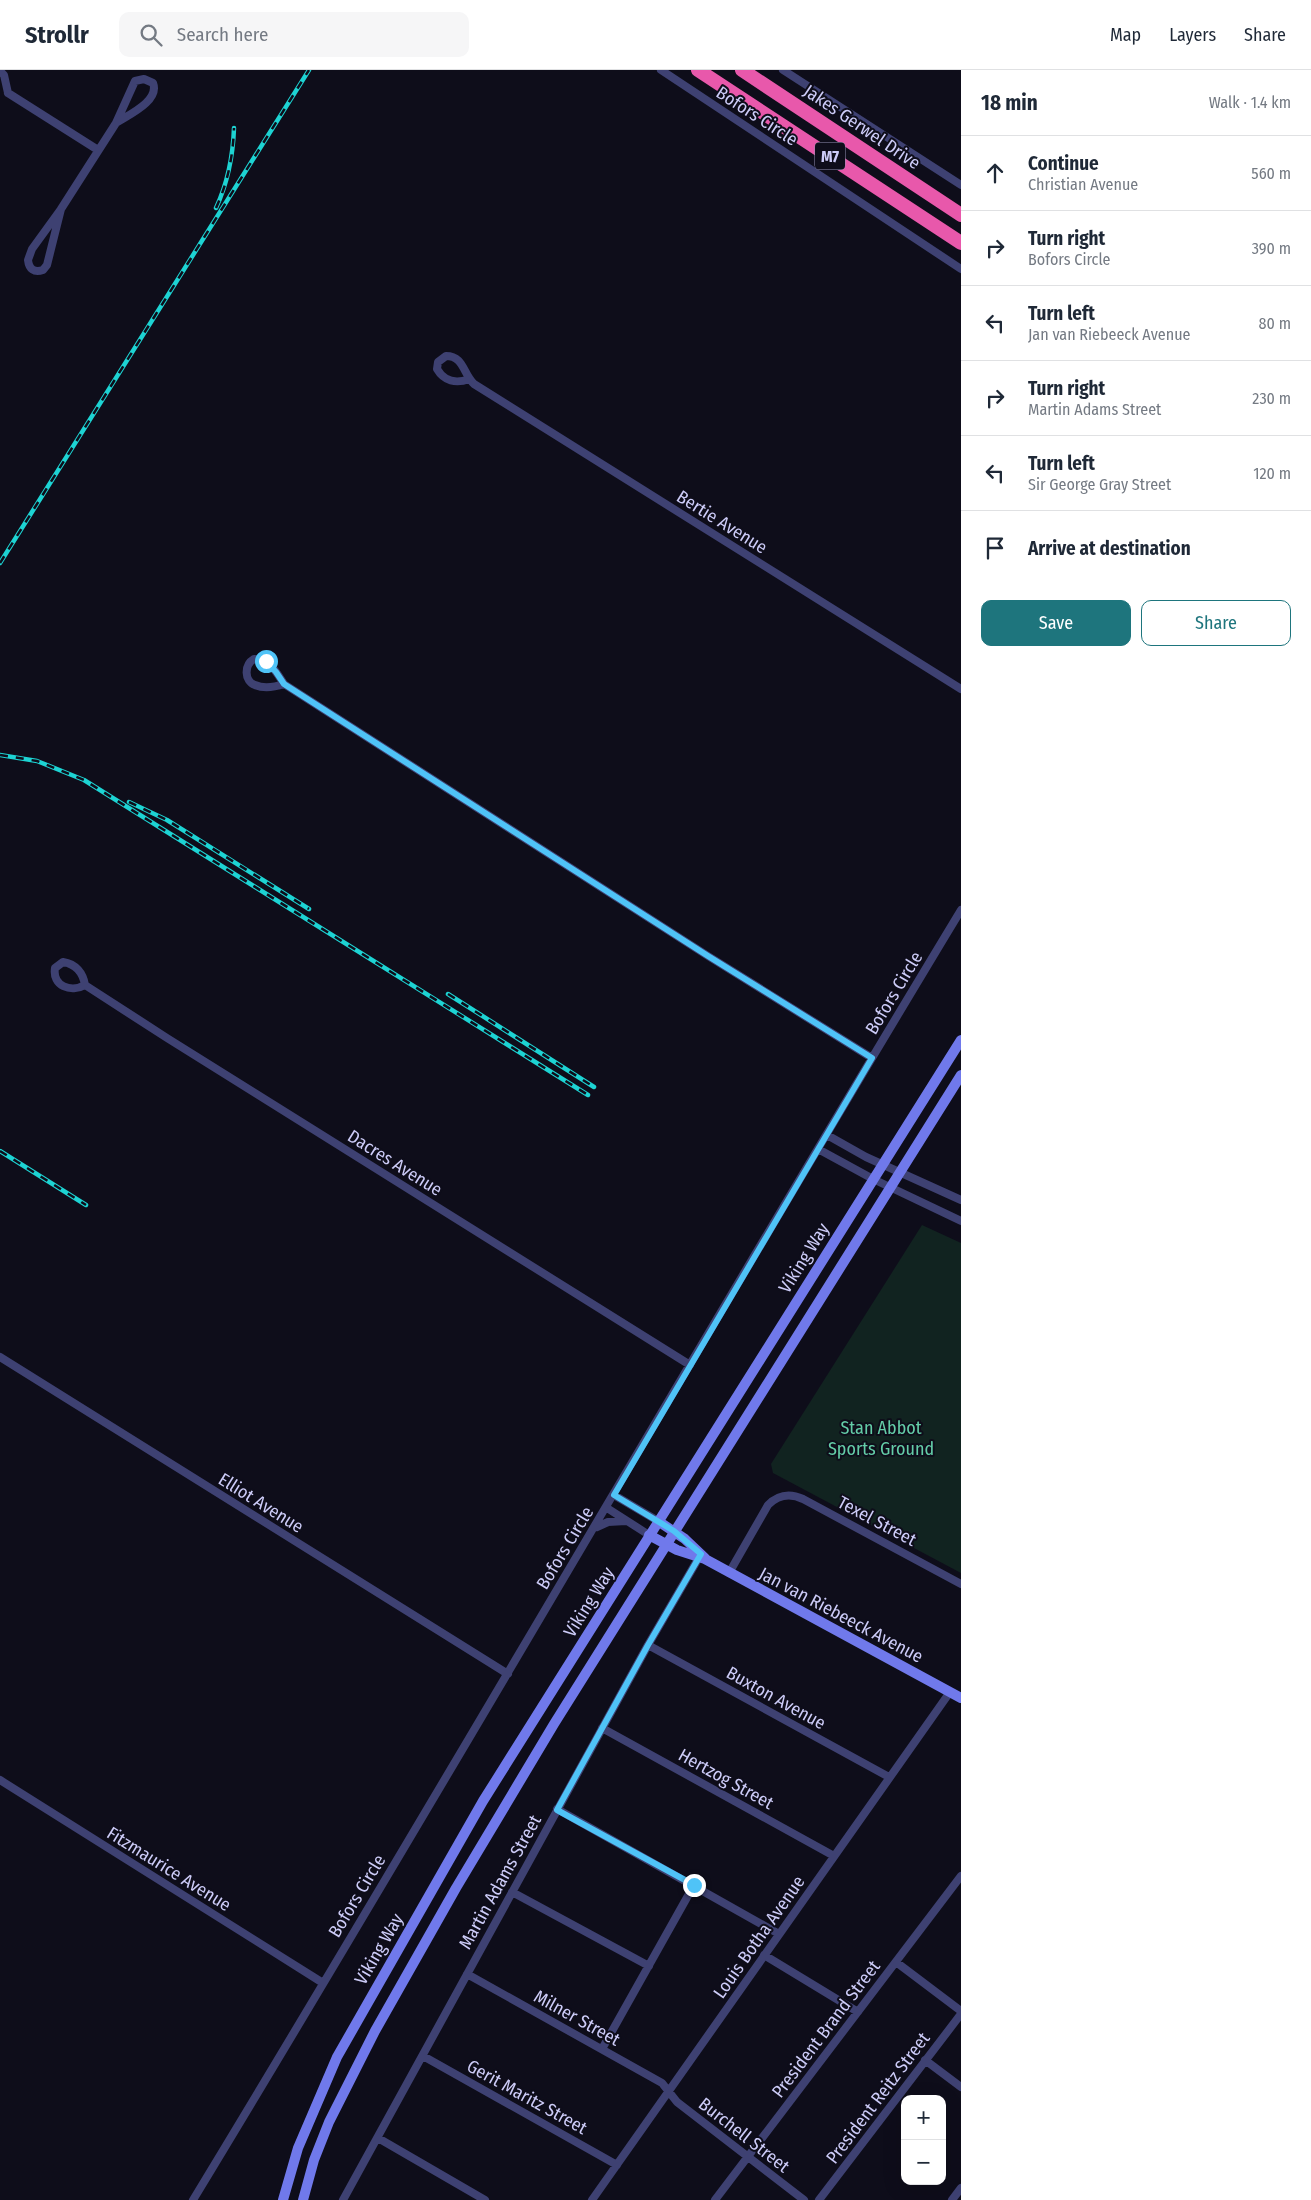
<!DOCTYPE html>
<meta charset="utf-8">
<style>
body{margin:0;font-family:"Fira Sans Condensed",sans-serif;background:#f6f6f7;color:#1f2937}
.controls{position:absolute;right:15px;bottom:15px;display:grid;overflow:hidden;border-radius:10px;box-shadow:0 5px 20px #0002}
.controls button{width:45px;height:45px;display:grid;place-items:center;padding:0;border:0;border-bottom:1px solid #e0e1e3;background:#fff;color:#1f2937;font:25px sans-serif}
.stop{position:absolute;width:15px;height:15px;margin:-11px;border:4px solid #4fc3f7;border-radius:50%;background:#fff}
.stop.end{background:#4fc3f7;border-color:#fff;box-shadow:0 1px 5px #0008}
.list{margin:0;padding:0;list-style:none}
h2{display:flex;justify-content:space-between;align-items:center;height:65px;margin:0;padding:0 20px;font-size:21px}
h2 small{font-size:16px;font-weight:400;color:#747a83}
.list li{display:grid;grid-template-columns:32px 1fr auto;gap:15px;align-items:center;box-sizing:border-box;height:75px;padding:0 20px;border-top:1px solid #e0e1e3}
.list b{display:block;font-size:19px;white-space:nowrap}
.list p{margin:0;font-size:16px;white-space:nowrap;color:#747a83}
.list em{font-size:16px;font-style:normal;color:#747a83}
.actions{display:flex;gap:10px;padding:15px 20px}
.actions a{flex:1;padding:11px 0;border:1px solid #1e757d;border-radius:10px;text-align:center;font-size:18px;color:#1e757d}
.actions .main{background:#1e757d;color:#fff}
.icon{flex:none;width:28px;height:28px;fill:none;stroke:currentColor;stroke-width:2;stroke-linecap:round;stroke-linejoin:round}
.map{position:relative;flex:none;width:961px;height:2130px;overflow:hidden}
header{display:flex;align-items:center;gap:30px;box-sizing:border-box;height:70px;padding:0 25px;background:#fff;border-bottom:1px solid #e0e1e3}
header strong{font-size:24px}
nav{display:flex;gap:28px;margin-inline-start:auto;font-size:18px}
.search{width:350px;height:45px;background:#f6f6f7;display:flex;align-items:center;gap:12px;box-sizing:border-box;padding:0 18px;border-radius:10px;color:#747a83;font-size:19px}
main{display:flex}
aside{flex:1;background:#fff}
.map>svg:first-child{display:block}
.green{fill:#112320}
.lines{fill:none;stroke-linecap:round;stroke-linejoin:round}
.street{stroke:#3e4172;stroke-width:8}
.secondary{stroke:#7079eb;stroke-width:10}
.highway{stroke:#e858ab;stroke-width:14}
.rail-casing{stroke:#1dd3d3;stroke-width:4.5}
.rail{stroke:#0e0d1a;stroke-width:2.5;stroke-dasharray:8;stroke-linecap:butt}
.route{stroke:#4fc3f7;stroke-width:6}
.labels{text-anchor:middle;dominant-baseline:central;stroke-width:4;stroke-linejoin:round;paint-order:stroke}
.shield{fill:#0e0d1a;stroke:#9493b5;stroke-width:1}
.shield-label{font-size:16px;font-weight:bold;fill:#cdccf8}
.street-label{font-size:18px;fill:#cdccf8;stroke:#0e0d1a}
.park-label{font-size:18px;fill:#64cda8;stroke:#0e0d1a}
</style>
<header>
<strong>Strollr</strong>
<div class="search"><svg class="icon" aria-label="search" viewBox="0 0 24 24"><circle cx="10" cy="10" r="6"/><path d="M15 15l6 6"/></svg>Search here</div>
<nav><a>Map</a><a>Layers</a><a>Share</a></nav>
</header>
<main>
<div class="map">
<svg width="961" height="2130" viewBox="0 0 961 2130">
<rect width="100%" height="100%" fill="#0e0d1a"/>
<path class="green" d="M 922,1155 L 961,1173 L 961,1503 L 773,1403 L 771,1394 Z"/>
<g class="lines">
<path class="street" d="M 661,0 L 961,199
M 783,0 L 961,115
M 0,1 L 4,5 L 8,23
M 8,23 L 98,80
M 61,139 L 47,195 L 43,200 C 34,203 29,199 28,190 L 32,179 L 61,139 L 116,53 L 135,11 L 144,9 L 153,13 C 160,31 128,45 116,53
M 469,309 C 456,314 444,311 437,299 L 438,292 L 446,286 C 464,286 463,304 474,314 L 961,619
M 284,614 C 275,617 264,619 255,615 C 244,611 244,595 254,589 C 270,589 276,602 284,614 L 708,886 L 872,988
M 63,892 C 76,894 83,903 85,915 C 71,923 52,916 55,898 Z
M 85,915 L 167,968 L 690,1295
M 827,1065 L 866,1087 L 961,1130
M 818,1079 L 873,1109 L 961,1151
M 0,1287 L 508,1604
M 614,1425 L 658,1451
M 607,1438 L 649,1465
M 597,1457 L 608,1452 L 626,1451
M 729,1503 L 768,1435 C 778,1425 790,1423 803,1429 L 961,1514
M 648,1575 L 889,1707
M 602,1658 L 834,1786
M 0,1710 L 323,1913
M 557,1739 L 779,1864
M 512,1822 L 649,1896
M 764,1885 L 858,1942
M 896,1892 L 961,1941
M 467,1904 L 662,2013 L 677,2032 L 804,2130
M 602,1979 L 694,1815
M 423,1986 L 617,2095
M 925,1990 L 961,2017
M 378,2068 L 485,2130
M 193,2130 C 453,1702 702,1268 961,840
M 343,2130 L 648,1575 L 701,1484
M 592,2130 L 950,1622
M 715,2130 L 961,1806
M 819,2130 L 961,1944
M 952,2130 L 961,2118"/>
<path class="secondary" d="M 658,1451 L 685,1469 L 705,1488
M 649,1465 L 677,1480 L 705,1489 L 961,1628
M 283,2130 L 298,2078 L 337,1987 L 483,1731 L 961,970
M 303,2130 L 314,2090 L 329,2052 L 375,1961 L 456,1818 L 554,1654 L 961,1005"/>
<path class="highway" d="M 698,0 L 961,173
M 742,0 L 961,145"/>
<defs>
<path id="rail" d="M 216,138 C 228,112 233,86 234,58
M 0,493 L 309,0
M 0,685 L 37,691 L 84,710 L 588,1025
M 129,732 L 167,750 L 309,839
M 448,924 L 594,1017
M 0,1081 L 86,1135"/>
</defs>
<use href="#rail" class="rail-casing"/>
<use href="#rail" class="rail"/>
</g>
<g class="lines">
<path class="route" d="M 266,591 L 276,602 L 284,614 L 708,886 L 872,988 L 614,1425 L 674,1461 L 701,1484 L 648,1575 L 557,1740 L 694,1815"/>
</g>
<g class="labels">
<rect class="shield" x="815" y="72.5" width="30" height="27" rx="4"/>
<g class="shield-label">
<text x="830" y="86">M7</text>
</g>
<g class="street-label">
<text transform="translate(757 46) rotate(33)">Bofors Circle</text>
<text transform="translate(862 57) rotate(34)">Jakes Gerwel Drive</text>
<text transform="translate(722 452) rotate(32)">Bertie Avenue</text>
<text transform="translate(894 923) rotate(-59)">Bofors Circle</text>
<text transform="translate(395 1093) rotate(32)">Dacres Avenue</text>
<text transform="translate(804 1188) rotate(-58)">Viking Way</text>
<text transform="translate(261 1433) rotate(32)">Elliot Avenue</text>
<text transform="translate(877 1451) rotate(28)">Texel Street</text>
<text transform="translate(565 1478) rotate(-59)">Bofors Circle</text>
<text transform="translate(589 1532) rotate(-58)">Viking Way</text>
<text transform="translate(841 1545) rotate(28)">Jan van Riebeeck Avenue</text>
<text transform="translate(776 1628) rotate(29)">Buxton Avenue</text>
<text transform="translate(726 1709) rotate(29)">Hertzog Street</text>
<text transform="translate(169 1799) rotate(32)">Fitzmaurice Avenue</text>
<text transform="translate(500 1812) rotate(-61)">Martin Adams Street</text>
<text transform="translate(357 1826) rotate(-59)">Bofors Circle</text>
<text transform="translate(759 1867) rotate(-55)">Louis Botha Avenue</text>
<text transform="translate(379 1879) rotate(-60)">Viking Way</text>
<text transform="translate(577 1948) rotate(29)">Milner Street</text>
<text transform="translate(826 1959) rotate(-53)">President Brand Street</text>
<text transform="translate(527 2027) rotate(29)">Gerit Maritz Street</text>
<text transform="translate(878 2028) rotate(-53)">President Reitz Street</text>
<text transform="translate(744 2065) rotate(38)">Burchell Street</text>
</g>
<g class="park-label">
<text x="881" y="1358">Stan Abbot<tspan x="881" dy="21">Sports Ground</tspan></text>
</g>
</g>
</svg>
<div class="controls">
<button>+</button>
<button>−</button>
</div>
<div class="stop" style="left:266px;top:591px"></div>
<div class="stop end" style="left:694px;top:1815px"></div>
</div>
<aside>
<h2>18 min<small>Walk · 1.4 km</small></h2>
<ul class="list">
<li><svg class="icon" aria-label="ahead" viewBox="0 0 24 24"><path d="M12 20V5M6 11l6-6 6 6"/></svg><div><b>Continue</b><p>Christian Avenue</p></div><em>560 m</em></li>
<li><svg class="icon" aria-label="right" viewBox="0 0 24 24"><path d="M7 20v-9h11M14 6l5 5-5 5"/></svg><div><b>Turn right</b><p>Bofors Circle</p></div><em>390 m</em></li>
<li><svg class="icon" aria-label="left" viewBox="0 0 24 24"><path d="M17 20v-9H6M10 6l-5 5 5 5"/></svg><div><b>Turn left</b><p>Jan van Riebeeck Avenue</p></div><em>80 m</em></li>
<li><svg class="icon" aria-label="right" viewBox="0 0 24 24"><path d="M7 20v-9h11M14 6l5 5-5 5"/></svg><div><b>Turn right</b><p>Martin Adams Street</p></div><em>230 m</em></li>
<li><svg class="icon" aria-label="left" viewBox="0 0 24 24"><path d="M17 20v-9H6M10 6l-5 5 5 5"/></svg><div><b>Turn left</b><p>Sir George Gray Street</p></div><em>120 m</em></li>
<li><svg class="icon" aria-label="arrive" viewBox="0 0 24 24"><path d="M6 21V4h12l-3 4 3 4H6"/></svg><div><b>Arrive at destination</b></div></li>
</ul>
<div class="actions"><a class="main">Save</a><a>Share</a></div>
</aside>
</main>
